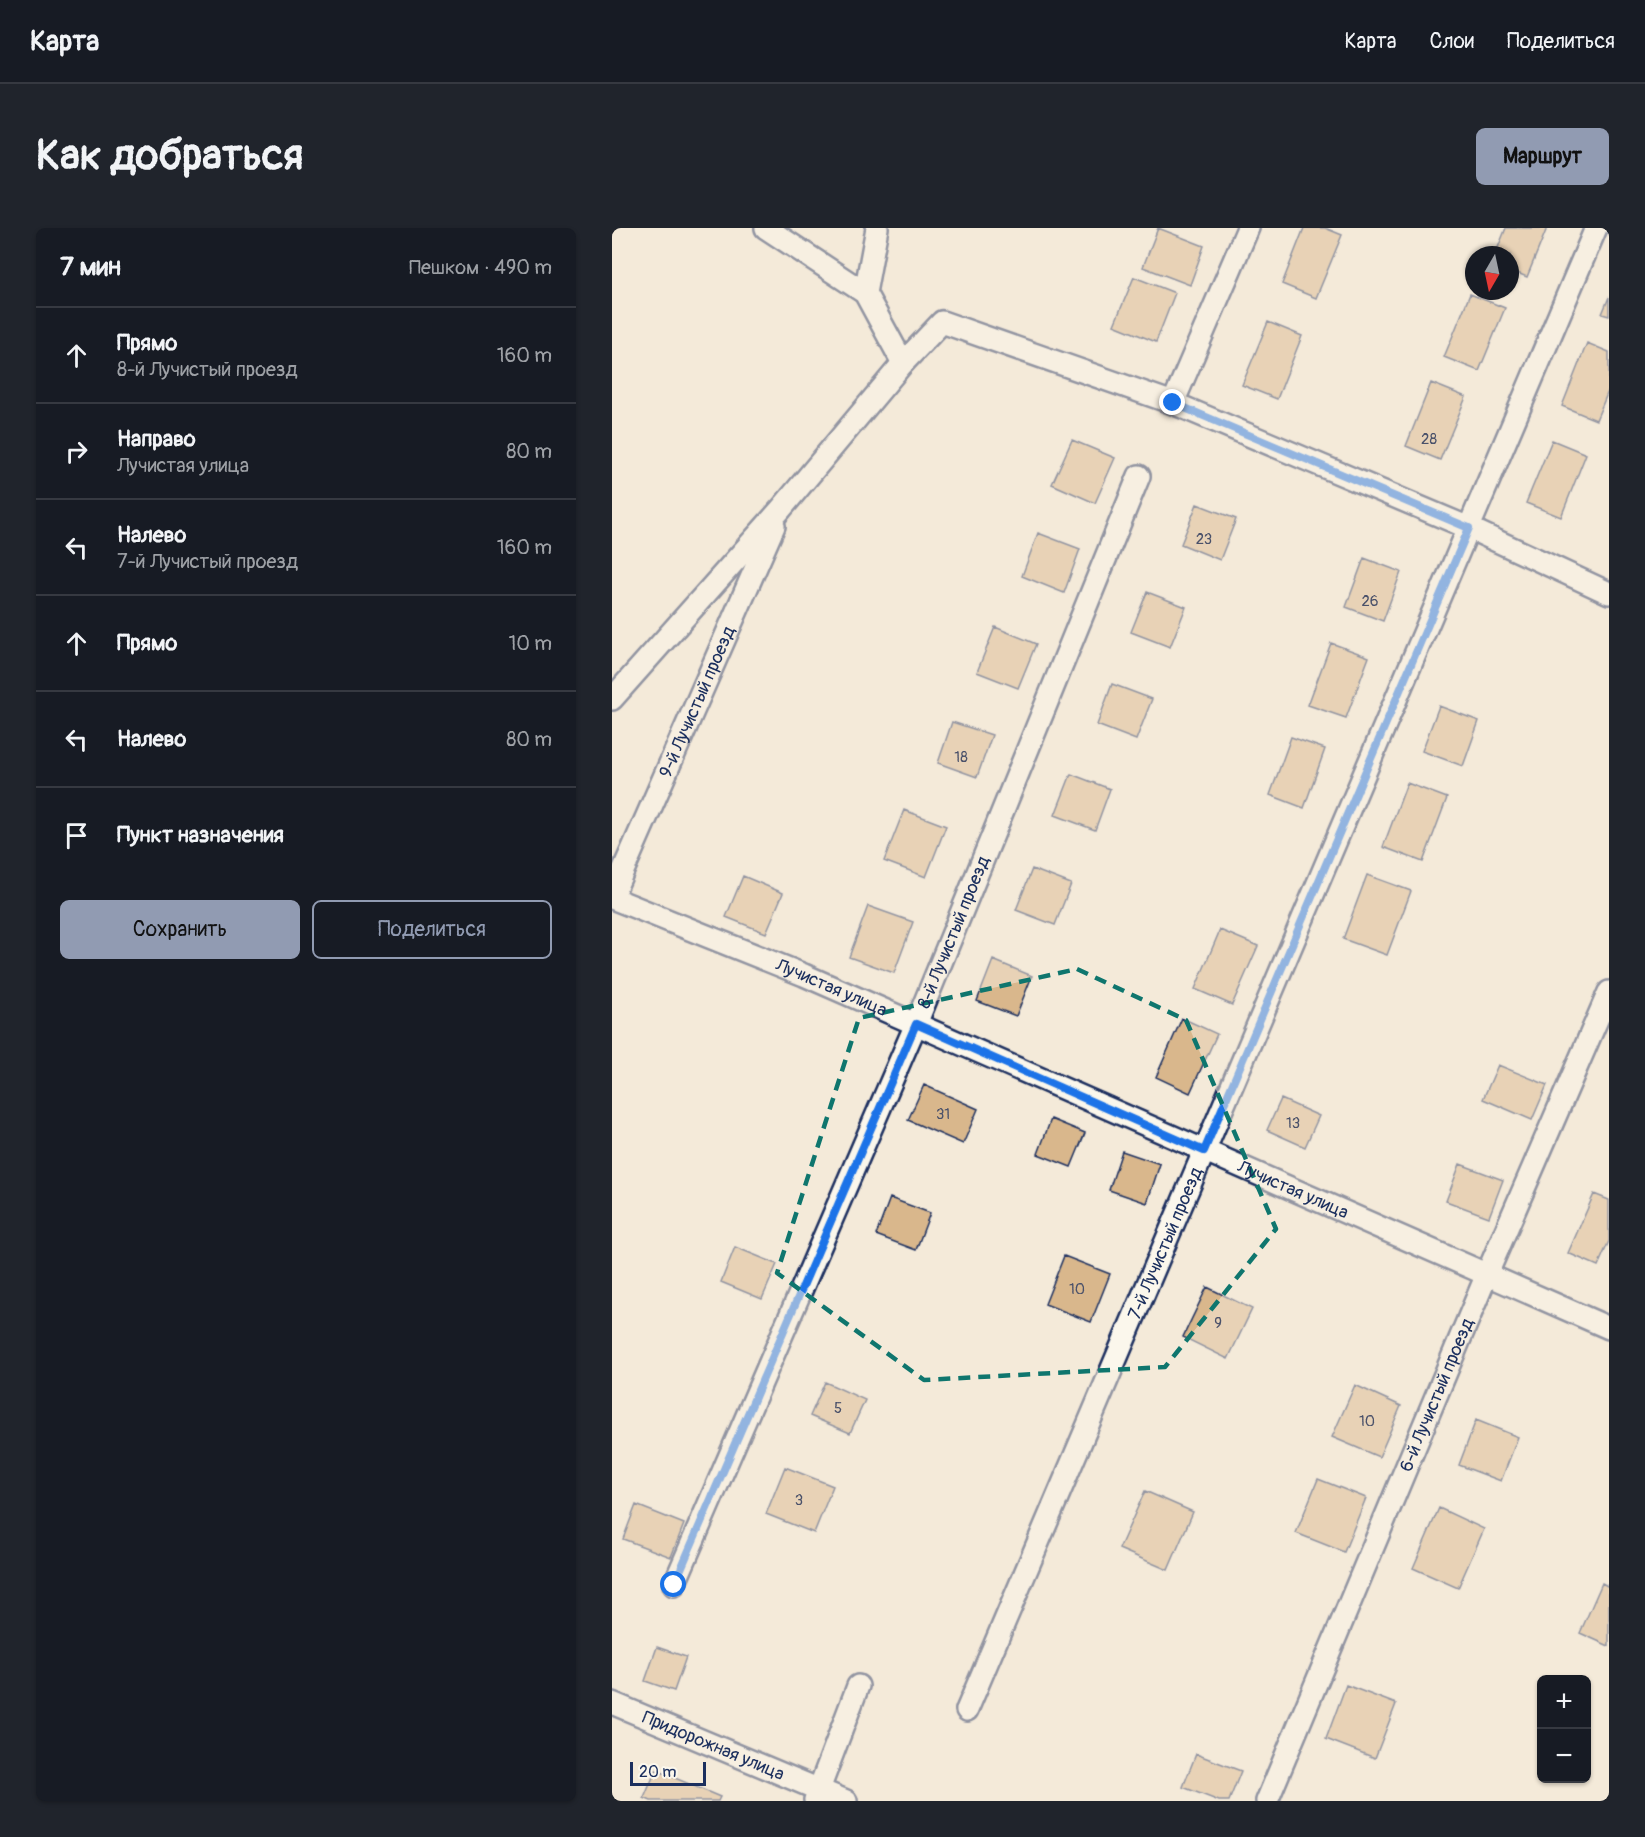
<!DOCTYPE html>
<html lang="ru">
<meta charset="utf-8">
<style>
body{margin:0;font-family:Pangolin,sans-serif;background:#20242c;color:#f1f3f6}
.controls{position:absolute;right:18px;bottom:18px;display:grid;overflow:hidden;border-radius:9px;box-shadow:0 2px 4px #0004}
.controls button{width:54px;height:54px;display:grid;place-items:center;padding:0;border:0;border-bottom:2px solid #363941;background:#171b24;color:#f1f3f6;font:30px sans-serif}
.compass{position:absolute;left:853px;top:18px;width:54px;height:54px;border-radius:50%;background:#171b24;box-shadow:0 2px 4px #0004;rotate:189deg}
.scale{position:absolute;left:18px;bottom:15px;width:76px;box-sizing:border-box;padding-left:6px;border:3px solid #1b2f5e;border-top:0;font-size:16px;line-height:21px;white-space:nowrap;color:#1b2f5e;-webkit-text-stroke:4px #fbf7ec;paint-order:stroke}
.stop{position:absolute;width:18px;height:18px;margin:-14px;border:4px solid #1a73e8;border-radius:50%;background:#fff}
.stop.end{background:#1a73e8;border-color:#fff;box-shadow:0 2px 6px #0008}
.list{margin:0;padding:0;list-style:none}
h2{display:flex;justify-content:space-between;align-items:center;height:78px;margin:0;padding:0 24px;font-size:26px}
h2 small{font-size:20px;font-weight:400;color:#9ea1a6}
.list li{display:grid;grid-template-columns:39px 1fr auto;gap:18px;align-items:center;box-sizing:border-box;height:96px;padding:0 24px;border-top:2px solid #363941}
.list b{display:block;font-size:22px;white-space:nowrap}
.list p{margin:0;font-size:20px;white-space:nowrap;color:#9ea1a6}
.list em{font-size:20px;font-style:normal;color:#9ea1a6}
.actions{display:flex;gap:12px;padding:18px 24px}
.actions a{flex:1;padding:14px 0;border:2px solid #919bb2;border-radius:9px;text-align:center;font-size:21px;color:#919bb2}
.actions .main{background:#919bb2;color:#111}
.icon{flex:none;width:33px;height:33px;fill:none;stroke:currentColor;stroke-width:2;stroke-linecap:round;stroke-linejoin:round}
.map{position:relative;flex:none;width:997px;height:1573px;overflow:hidden;border-radius:9px}
header{display:flex;align-items:center;gap:36px;box-sizing:border-box;height:84px;padding:0 30px;background:#171b24;border-bottom:2px solid #363941}
header strong{font-size:28px}
nav{display:flex;gap:33px;margin-inline-start:auto;font-size:21px}
.intro{display:flex;align-items:center;justify-content:space-between;box-sizing:border-box;height:144px;padding:0 36px}
h1{margin:0;font-size:42px}
.button{padding:15px 27px;border-radius:9px;background:#919bb2;color:#111;font-size:21px;font-weight:700}
main{display:flex;gap:36px;padding:0 36px}
aside{flex:1;background:#171b24;border-radius:9px;box-shadow:0 2px 4px #0004}
.map>svg:first-child{display:block}
.building{fill:#d9b78c;stroke:#1b2f5e;stroke-width:1.5}
.lines{fill:none;stroke-linecap:round;stroke-linejoin:round}
.street-casing{stroke:#1b2f5e;stroke-width:26}
.street{stroke:#fbf7ec;stroke-width:21}
.route{stroke:#1a73e8;stroke-width:8}
.marked{fill:none;stroke:#0f766e;stroke-width:4.5;stroke-dasharray:12 8;stroke-linejoin:round}
.labels{text-anchor:middle;dominant-baseline:central;stroke-width:4.5;stroke-linejoin:round;paint-order:stroke}
.number-label{font-size:15px;fill:#4a516a}
.street-label{font-size:18px;fill:#1b2f5e;stroke:#fbf7ec}
</style>
<header>
<strong>Карта</strong>
<nav><a>Карта</a><a>Слои</a><a>Поделиться</a></nav>
</header>
<div class="intro"><h1>Как добраться</h1><a class="button">Маршрут</a></div>
<main>
<aside>
<h2>7 мин<small>Пешком · 490 m</small></h2>
<ul class="list">
<li><svg class="icon" aria-label="ahead" viewBox="0 0 24 24"><path d="M12 20V5M6 11l6-6 6 6"/></svg><div><b>Прямо</b><p>8-й Лучистый проезд</p></div><em>160 m</em></li>
<li><svg class="icon" aria-label="right" viewBox="0 0 24 24"><path d="M7 20v-9h11M14 6l5 5-5 5"/></svg><div><b>Направо</b><p>Лучистая улица</p></div><em>80 m</em></li>
<li><svg class="icon" aria-label="left" viewBox="0 0 24 24"><path d="M17 20v-9H6M10 6l-5 5 5 5"/></svg><div><b>Налево</b><p>7-й Лучистый проезд</p></div><em>160 m</em></li>
<li><svg class="icon" aria-label="ahead" viewBox="0 0 24 24"><path d="M12 20V5M6 11l6-6 6 6"/></svg><div><b>Прямо</b></div><em>10 m</em></li>
<li><svg class="icon" aria-label="left" viewBox="0 0 24 24"><path d="M17 20v-9H6M10 6l-5 5 5 5"/></svg><div><b>Налево</b></div><em>80 m</em></li>
<li><svg class="icon" aria-label="arrive" viewBox="0 0 24 24"><path d="M6 21V4h12l-3 4 3 4H6"/></svg><div><b>Пункт назначения</b></div></li>
</ul>
<div class="actions"><a class="main">Сохранить</a><a>Поделиться</a></div>
</aside>
<div class="map">
<svg width="997" height="1573" viewBox="0 0 997 1573">
<rect width="100%" height="100%" fill="#f4ead9"/>
<filter id="ink" filterUnits="userSpaceOnUse"><feTurbulence type="fractalNoise" baseFrequency=".0167" numOctaves="2"/><feDisplacementMap in="SourceGraphic" scale="12" xChannelSelector="R" yChannelSelector="G"/><feConvolveMatrix kernelMatrix="1 2 1 2 8 2 1 2 1" color-interpolation-filters="sRGB"/></filter>
<g filter="url(#ink)">
<path class="building" d="M 546,0 L 592,18 L 578,57 L 531,39 Z
M 692,0 L 713,0 L 730,7 L 704,70 L 670,56 Z
M 894,0 L 935,0 L 915,49 L 898,42 L 898,27 L 883,27 Z
M 522,49 L 563,65 L 544,114 L 502,97 Z
M 858,66 L 893,80 L 867,143 L 832,129 Z
M 997,69 L 997,88 L 990,86 Z
M 656,94 L 690,108 L 665,171 L 630,157 Z
M 975,115 L 997,124 L 997,161 L 984,192 L 950,178 Z
M 819,155 L 854,169 L 828,232 L 794,218 Z
M 460,212 L 503,230 L 483,275 L 440,256 Z
M 940,212 L 974,226 L 949,289 L 914,275 Z
M 585,276 L 624,291 L 608,332 L 569,316 Z
M 426,305 L 468,321 L 452,365 L 410,348 Z
M 752,330 L 789,344 L 771,393 L 734,379 Z
M 535,364 L 574,379 L 558,419 L 519,404 Z
M 383,399 L 424,416 L 406,460 L 365,444 Z
M 719,415 L 757,429 L 734,490 L 696,477 Z
M 500,456 L 540,471 L 524,512 L 485,497 Z
M 827,478 L 867,493 L 851,538 L 810,523 Z
M 340,494 L 380,507 L 365,549 L 326,535 Z
M 679,509 L 713,521 L 692,580 L 658,567 Z
M 459,546 L 498,561 L 483,602 L 443,587 Z
M 795,555 L 835,570 L 811,634 L 771,619 Z
M 292,582 L 334,598 L 314,649 L 272,633 Z
M 420,641 L 459,656 L 443,697 L 404,682 Z
M 755,647 L 799,663 L 775,727 L 731,711 Z
M 131,648 L 171,665 L 154,705 L 114,689 Z
M 256,678 L 301,694 L 282,745 L 237,729 Z
M 608,702 L 646,718 L 620,777 L 583,761 Z
M 381,732 L 420,748 L 404,788 L 365,773 Z
M 570,790 L 605,806 L 578,865 L 544,849 Z
M 886,837 L 935,857 L 920,892 L 871,871 Z
M 312,857 L 366,881 L 351,916 L 296,892 Z
M 669,871 L 707,888 L 693,919 L 655,902 Z
M 439,891 L 473,905 L 459,939 L 426,926 Z
M 510,923 L 548,936 L 535,975 L 497,962 Z
M 848,936 L 891,952 L 877,989 L 834,973 Z
M 982,966 L 997,972 L 997,1013 L 986,1038 L 956,1025 Z
M 278,970 L 318,985 L 304,1022 L 264,1007 Z
M 123,1019 L 165,1036 L 150,1071 L 109,1054 Z
M 452,1028 L 498,1046 L 479,1094 L 433,1076 Z
M 595,1059 L 640,1081 L 616,1131 L 571,1109 Z
M 213,1154 L 253,1172 L 238,1205 L 198,1188 Z
M 743,1157 L 789,1178 L 767,1229 L 720,1209 Z
M 864,1192 L 906,1209 L 889,1253 L 847,1237 Z
M 173,1239 L 221,1258 L 202,1305 L 154,1286 Z
M 706,1251 L 754,1270 L 732,1324 L 684,1305 Z
M 533,1263 L 581,1284 L 556,1342 L 507,1321 Z
M 24,1277 L 72,1296 L 59,1329 L 11,1311 Z
M 827,1280 L 872,1301 L 846,1360 L 801,1340 Z
M 990,1355 L 997,1359 L 997,1418 L 968,1405 Z
M 45,1419 L 74,1429 L 62,1463 L 33,1453 Z
M 734,1457 L 784,1476 L 763,1530 L 714,1511 Z
M 584,1526 L 629,1543 L 617,1573 L 607,1573 L 571,1559 Z
M 44,1542 L 108,1569 L 106,1573 L 39,1573 L 32,1570 Z"/>
<g class="lines">
<defs>
<g id="street">
<path d="M 154,0 L 253,65 L 291,135"/>
<path d="M 253,65 L 265,0"/>
<path d="M 561,175 L 636,0"/>
<path d="M 0,471 L 169,281 L 291,135 L 330,94 L 561,175 L 857,300 L 997,365"/>
<path id="s1" d="M 0,668 L 162,298"/>
<path id="s2" d="M 0,670 L 192,747 L 997,1100"/>
<path id="s3" d="M 62,1357 L 304,796 L 527,248"/>
<path id="s4" d="M 0,1475 L 234,1573"/>
<path id="s5" d="M 355,1482 L 984,0"/>
<path d="M 203,1572 L 246,1458"/>
<path id="s6" d="M 655,1573 L 875,1046 L 997,764"/>
</g>
</defs>
<use href="#street" class="street-casing"/>
<use href="#street" class="street"/>
</g>
</g>
<g class="lines" filter="url(#ink)">
<path class="route" d="M 62,1357 L 304,796 L 592,923 L 857,300 L 561,175"/>
</g>
<path d="M0 0H997V1573H0ZM 465,741 L 574,792 L 664,1001 L 553,1139 L 312,1152 L 165,1045 L 247,790 Z" fill="#f4ead9" fill-opacity=".55" fill-rule="evenodd"/>
<path class="marked" d="M 465,741 L 574,792 L 664,1001 L 553,1139 L 312,1152 L 165,1045 L 247,790 Z"/>
<g class="labels">
<g class="number-label">
<text x="817" y="211">28</text>
<text x="592" y="311">23</text>
<text x="758" y="373">26</text>
<text x="349" y="529">18</text>
<text x="331" y="886">31</text>
<text x="681" y="895">13</text>
<text x="465" y="1061">10</text>
<text x="606" y="1095">9</text>
<text x="226" y="1180">5</text>
<text x="755" y="1193">10</text>
<text x="187" y="1272">3</text>
</g>
<g class="street-label">
<text stroke="none"><textPath href="#s1" startOffset="212">9-й Лучистый проезд</textPath></text>
<text stroke="none"><textPath href="#s3" startOffset="710">8-й Лучистый проезд</textPath></text>
<text stroke="none"><textPath href="#s2" startOffset="237">Лучистая улица</textPath></text>
<text stroke="none"><textPath href="#s2" startOffset="741">Лучистая улица</textPath></text>
<text stroke="none"><textPath href="#s5" startOffset="507">7-й Лучистый проезд</textPath></text>
<text stroke="none"><textPath href="#s6" startOffset="440">6-й Лучистый проезд</textPath></text>
<text stroke="none"><textPath href="#s4" startOffset="110">Придорожная улица</textPath></text>
</g>
</g>
</svg>
<div class="controls">
<button>+</button>
<button>−</button>
</div>
<svg class="compass" viewBox="-18 -18 36 36"><path d="M0-13l5 13h-10z" fill="#e53935"/><path d="M0 13l5-13h-10z" fill="#9ea1a6"/></svg>
<div class="scale">20 m</div>
<div class="stop" style="left:62px;top:1357px"></div>
<div class="stop end" style="left:561px;top:175px"></div>
</div>
</main>
